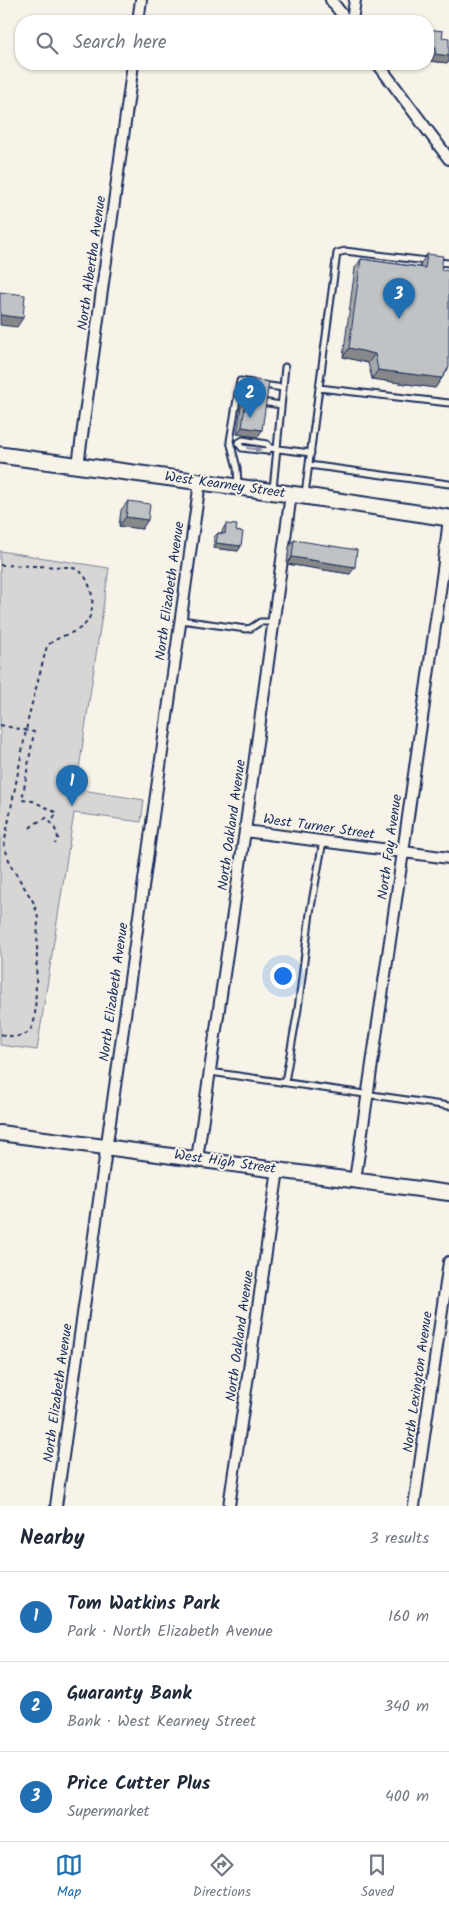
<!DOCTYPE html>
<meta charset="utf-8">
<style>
body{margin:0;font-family:Kalam,sans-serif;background:#f2f2f3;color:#1f2937}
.you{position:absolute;left:282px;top:975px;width:18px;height:18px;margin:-12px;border:4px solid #fff;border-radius:50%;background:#1a73e8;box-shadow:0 0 0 8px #1a73e833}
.badge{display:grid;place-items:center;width:32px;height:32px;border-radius:50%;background:#1f6fb2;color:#fff;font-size:16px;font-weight:700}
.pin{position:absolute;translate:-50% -41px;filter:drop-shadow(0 1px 2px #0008)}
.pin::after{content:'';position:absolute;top:26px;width:18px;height:15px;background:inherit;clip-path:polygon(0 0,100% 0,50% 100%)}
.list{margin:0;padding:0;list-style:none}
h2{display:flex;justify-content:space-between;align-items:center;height:65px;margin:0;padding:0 20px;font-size:21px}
h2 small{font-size:16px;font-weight:400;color:#747a83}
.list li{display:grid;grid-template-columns:32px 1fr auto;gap:15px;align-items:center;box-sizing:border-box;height:90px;padding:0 20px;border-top:1px solid #e0e1e3}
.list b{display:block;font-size:19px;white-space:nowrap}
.list p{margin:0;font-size:16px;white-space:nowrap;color:#747a83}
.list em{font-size:16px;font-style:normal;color:#747a83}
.icon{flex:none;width:28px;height:28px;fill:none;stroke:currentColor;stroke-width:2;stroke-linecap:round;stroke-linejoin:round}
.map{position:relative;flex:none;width:449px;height:1506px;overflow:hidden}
.search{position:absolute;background:#fff;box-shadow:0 1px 4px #0004;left:15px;right:15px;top:15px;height:55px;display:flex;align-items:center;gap:12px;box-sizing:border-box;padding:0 18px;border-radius:20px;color:#747a83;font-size:19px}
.sheet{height:335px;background:#fff}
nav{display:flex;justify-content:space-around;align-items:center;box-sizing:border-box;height:70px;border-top:1px solid #e0e1e3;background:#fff;font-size:14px;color:#747a83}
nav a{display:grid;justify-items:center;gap:2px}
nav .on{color:#1f6fb2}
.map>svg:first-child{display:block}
.green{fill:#d7d6d4;stroke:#798299}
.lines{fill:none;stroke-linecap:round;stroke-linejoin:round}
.lane-casing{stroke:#1b2f5e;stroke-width:9}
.street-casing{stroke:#1b2f5e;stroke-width:14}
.secondary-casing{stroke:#1b2f5e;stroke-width:18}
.primary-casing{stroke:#1b2f5e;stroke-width:19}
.path{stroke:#1b2f5e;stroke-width:2;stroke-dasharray:4 4;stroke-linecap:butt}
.lane{stroke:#f7f3e8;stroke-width:5}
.street{stroke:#f7f3e8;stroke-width:10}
.secondary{stroke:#f7f3e8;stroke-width:14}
.primary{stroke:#f7f3e8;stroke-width:15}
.wall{fill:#a5a8a9;stroke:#1b2f5e}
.shaded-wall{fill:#86888a;stroke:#1b2f5e}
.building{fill:#c0c3c5;stroke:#1b2f5e}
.oneway{fill:#8991a3}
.labels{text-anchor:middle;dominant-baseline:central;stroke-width:4;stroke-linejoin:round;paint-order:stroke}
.street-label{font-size:14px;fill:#1b2f5e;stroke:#f7f3e8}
</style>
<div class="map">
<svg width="449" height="1506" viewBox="0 0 449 1506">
<rect width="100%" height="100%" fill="#f7f3e8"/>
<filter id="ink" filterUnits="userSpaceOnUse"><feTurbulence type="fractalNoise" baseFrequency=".02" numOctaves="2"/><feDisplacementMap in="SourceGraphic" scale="10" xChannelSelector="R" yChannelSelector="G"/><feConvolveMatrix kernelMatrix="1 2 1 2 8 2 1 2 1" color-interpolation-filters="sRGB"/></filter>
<g filter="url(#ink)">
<path class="green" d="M 0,551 L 109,568 L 76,789 L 144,800 L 141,822 L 74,813 L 37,1050 L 0,1045 Z"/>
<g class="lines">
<defs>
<path id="lane" d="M 427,261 L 345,251 L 337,253 L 319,388 L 449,403
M 436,262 L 449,263
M 263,385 L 283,388
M 262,402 L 281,405
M 270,448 L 267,451 L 242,448 L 238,443 L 243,440 L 267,444 L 270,448 L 311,453
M 309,465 L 449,484
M 238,484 L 237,468 L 230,441 L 240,381 L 252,383
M 273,489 L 285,367
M 305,494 L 319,388
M 181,620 L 246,629 L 251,628 L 260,622 L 274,622
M 210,1072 L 449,1106
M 285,1082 L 298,1009 L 310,913 L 323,841"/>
<path id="street" d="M 331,0 L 347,21
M 138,21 L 141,0
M 352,21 L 355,0
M 378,64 L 449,159
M 78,465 L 133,64
M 245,831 L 449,858
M 197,1159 L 245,831 L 291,494
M 355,1180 L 403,852 L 443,570 L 449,518
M 56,1506 L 200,482
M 229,1506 L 278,1170
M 414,1506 L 449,1262"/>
<path id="secondary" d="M 0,1133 L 449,1193"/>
<path id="primary" d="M 0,455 L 305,496 L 449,518"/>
</defs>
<use href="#lane" class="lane-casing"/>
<use href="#street" class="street-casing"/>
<use href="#secondary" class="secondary-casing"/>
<use href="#primary" class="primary-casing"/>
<path class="path" d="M 0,565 L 67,567 C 79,568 85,574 89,585 C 92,592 93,601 92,608 C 88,636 64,630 47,646 L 29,715 L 4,845 L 11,866 L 34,903 L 38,918 L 35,1017 C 31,1039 18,1038 0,1034
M 0,725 L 34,732 L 22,800 L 33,801 L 57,813 L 50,822
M 30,828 L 34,824 L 46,818 C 53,824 56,829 58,838 L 55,844"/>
<use href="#lane" class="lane"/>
<use href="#street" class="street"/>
<use href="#secondary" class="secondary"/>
<use href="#primary" class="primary"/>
</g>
<path class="wall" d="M 442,37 L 448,63 L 430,61 L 431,54 Z
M 427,254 L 441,270 L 447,371 L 435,388 L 372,379 L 368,363 L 343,357 L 355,268 L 361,259 L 420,267 L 421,263 Z
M 249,379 L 258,437 L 237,434 L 244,386 Z
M 128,501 L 142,529 L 119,526 L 121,510 Z
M 226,524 L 236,531 L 241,546 L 238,551 L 213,548 L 214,537 L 218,533 L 222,533 L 223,529 Z
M 294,540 L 350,574 L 287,564 L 289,547 Z"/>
<path class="shaded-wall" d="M 428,46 L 436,47 L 431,54 L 428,54 Z
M 435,54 L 449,56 L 449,62 L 448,63 L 430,61 Z
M 0,315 L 23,318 L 17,327 L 0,325 Z
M 349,348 L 375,354 L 368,363 L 343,357 Z
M 378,370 L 442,378 L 435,388 L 372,379 Z
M 242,427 L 262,430 L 258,437 L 237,434 Z
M 126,517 L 148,520 L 142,529 L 119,526 Z
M 216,543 L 241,546 L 238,551 L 213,548 Z
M 292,557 L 355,567 L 350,574 L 287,564 Z"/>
<path class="building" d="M 428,29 L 443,31 L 442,37 L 449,38 L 449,56 L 435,54 L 436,47 L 428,46 Z
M 427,254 L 443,256 L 441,270 L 449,271 L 449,367 L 442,378 L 378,370 L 375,354 L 349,348 L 361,259 L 425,268 Z
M 0,292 L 25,295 L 23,318 L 0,315 Z
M 249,379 L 269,382 L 262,430 L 242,427 Z
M 128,501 L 150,504 L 148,520 L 126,517 Z
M 226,524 L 237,525 L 236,531 L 243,532 L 241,546 L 216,543 L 218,533 L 225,534 Z
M 294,540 L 357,550 L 355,567 L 292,557 Z"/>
<defs><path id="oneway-solid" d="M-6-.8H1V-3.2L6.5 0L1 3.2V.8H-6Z" transform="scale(1.25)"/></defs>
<use class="oneway" href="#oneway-solid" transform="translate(254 449) rotate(7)"/>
</g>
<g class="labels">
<g class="street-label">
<text transform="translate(92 263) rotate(-82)">North Albertha Avenue</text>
<text transform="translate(225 485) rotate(8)">West Kearney Street</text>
<text transform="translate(170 591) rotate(-82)">North Elizabeth Avenue</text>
<text transform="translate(232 825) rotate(-82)">North Oakland Avenue</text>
<text transform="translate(319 827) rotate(8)">West Turner Street</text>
<text transform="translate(390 847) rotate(-82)">North Fay Avenue</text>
<text transform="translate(114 992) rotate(-82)">North Elizabeth Avenue</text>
<text transform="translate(225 1162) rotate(8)">West High Street</text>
<text transform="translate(240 1336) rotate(-82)">North Oakland Avenue</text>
<text transform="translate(418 1382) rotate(-82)">North Lexington Avenue</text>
<text transform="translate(58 1393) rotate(-82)">North Elizabeth Avenue</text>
</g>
</g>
</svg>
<div class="you"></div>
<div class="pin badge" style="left:72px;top:806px">1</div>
<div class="pin badge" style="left:250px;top:418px">2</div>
<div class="pin badge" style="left:399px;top:319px">3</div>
<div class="search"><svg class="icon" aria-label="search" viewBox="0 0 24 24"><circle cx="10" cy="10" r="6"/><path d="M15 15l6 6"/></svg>Search here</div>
</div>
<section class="sheet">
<h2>Nearby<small>3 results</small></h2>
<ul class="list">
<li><span class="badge">1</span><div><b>Tom Watkins Park</b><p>Park · North Elizabeth Avenue</p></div><em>160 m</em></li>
<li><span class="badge">2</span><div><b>Guaranty Bank</b><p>Bank · West Kearney Street</p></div><em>340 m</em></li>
<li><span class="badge">3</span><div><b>Price Cutter Plus</b><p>Supermarket</p></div><em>400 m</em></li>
</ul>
</section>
<nav>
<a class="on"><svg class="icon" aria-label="map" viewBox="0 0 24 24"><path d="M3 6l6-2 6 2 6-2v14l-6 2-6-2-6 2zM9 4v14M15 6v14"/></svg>Map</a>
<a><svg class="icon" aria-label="directions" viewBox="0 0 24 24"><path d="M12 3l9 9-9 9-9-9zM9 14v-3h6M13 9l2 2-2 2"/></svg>Directions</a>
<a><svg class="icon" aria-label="saved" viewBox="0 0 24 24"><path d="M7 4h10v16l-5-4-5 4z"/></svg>Saved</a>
</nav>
